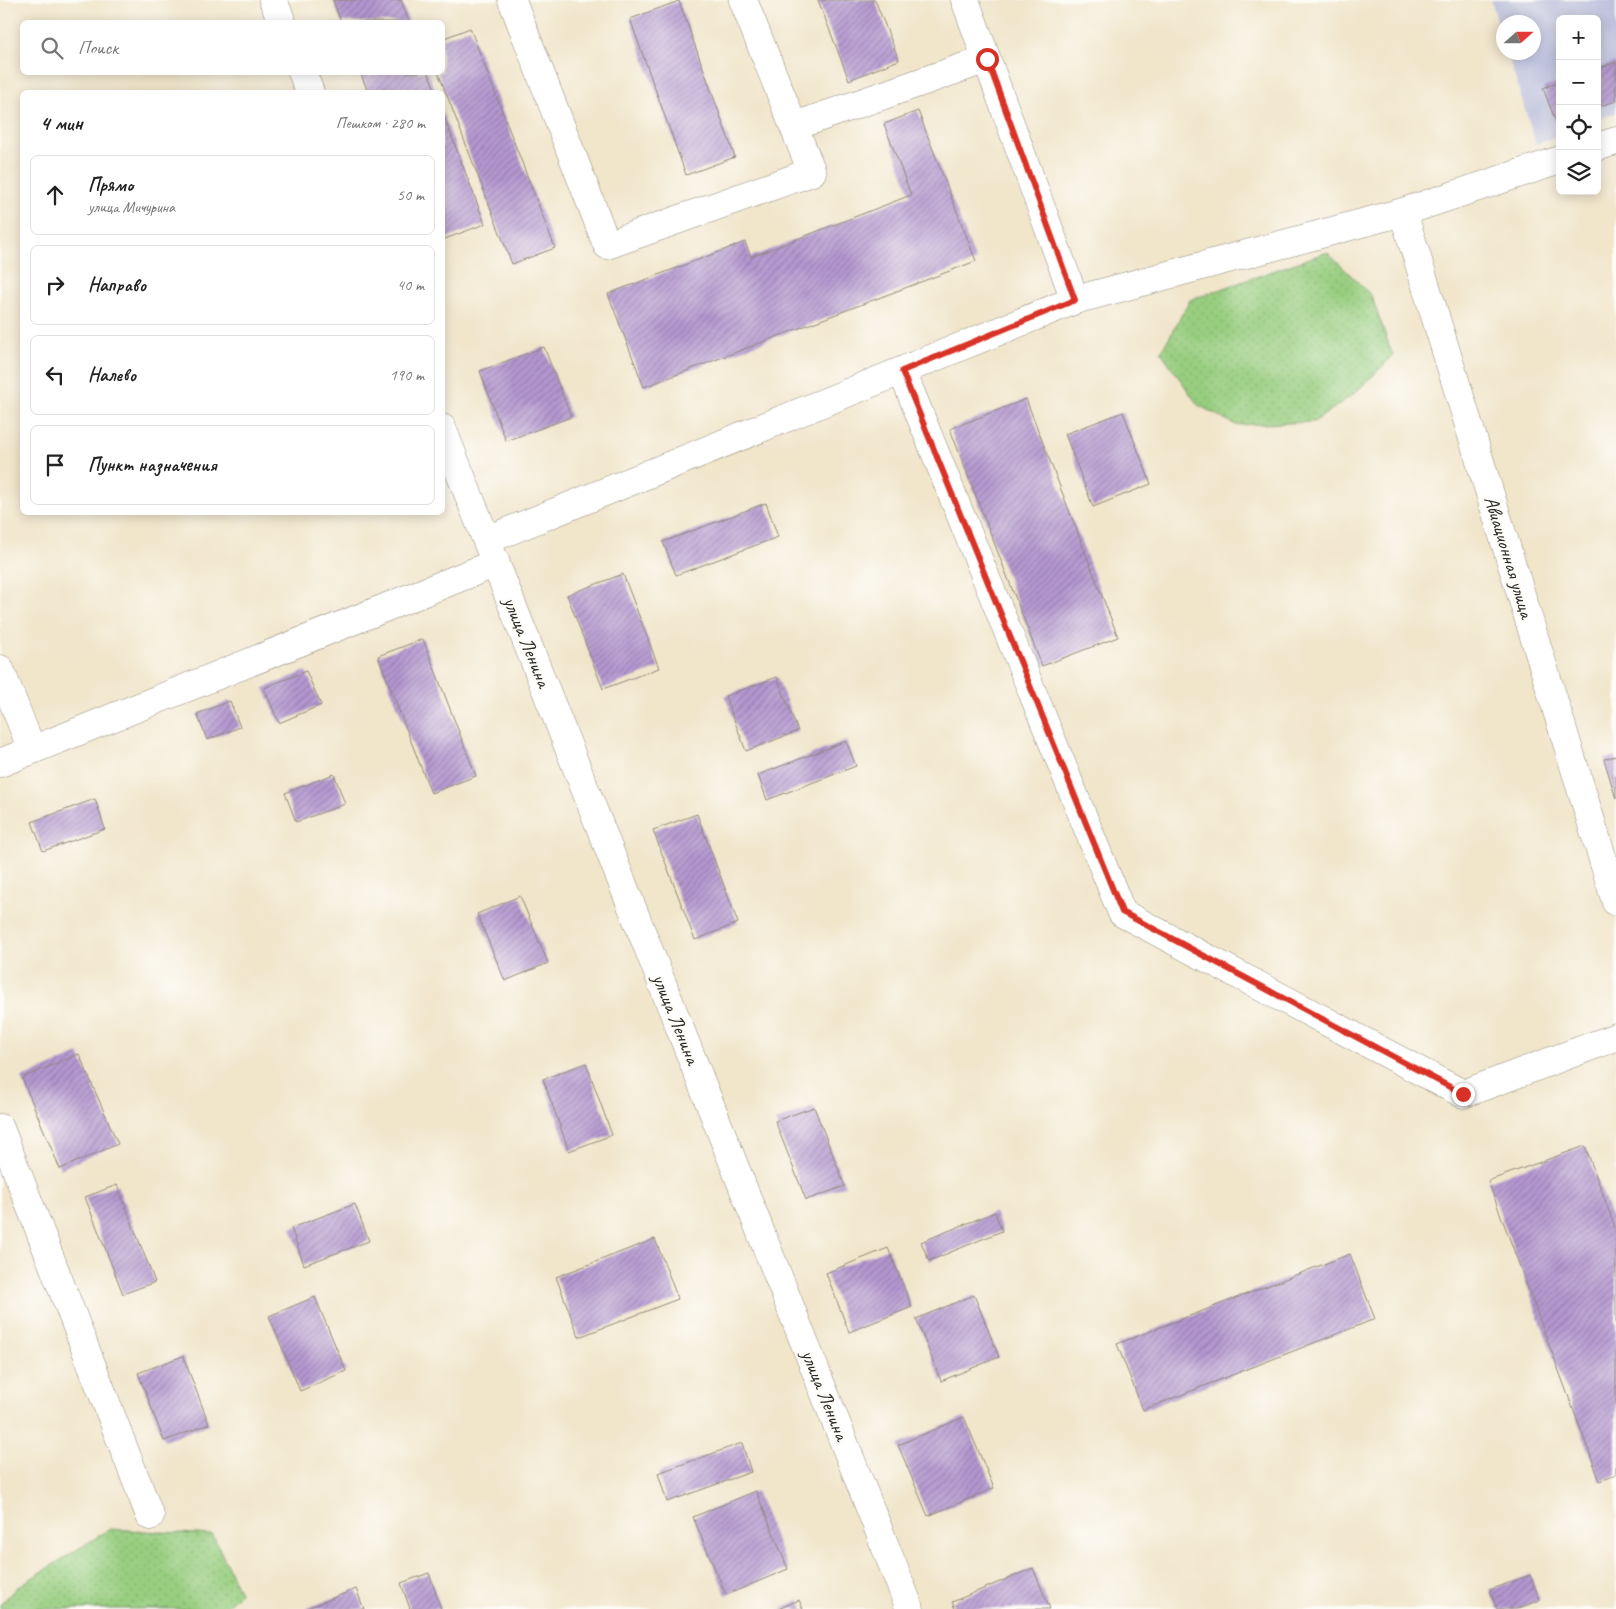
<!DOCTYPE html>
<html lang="ru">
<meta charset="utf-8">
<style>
body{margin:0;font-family:Caveat,sans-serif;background:#f6f6f6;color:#222}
.controls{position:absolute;right:15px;top:15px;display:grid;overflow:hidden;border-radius:8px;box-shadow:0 2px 12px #0003}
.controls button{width:45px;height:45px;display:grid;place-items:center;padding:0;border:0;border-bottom:1px solid #e0e0e0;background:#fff;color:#222;font:25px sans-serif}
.compass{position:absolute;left:1496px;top:15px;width:45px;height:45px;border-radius:50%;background:#fff;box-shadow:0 2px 12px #0003;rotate:69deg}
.stop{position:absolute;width:15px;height:15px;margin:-11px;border:4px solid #d93025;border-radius:50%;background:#fff}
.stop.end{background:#d93025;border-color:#fff;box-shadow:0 1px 5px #0008}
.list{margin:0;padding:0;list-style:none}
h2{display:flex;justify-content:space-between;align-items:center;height:65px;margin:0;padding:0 20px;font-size:21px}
h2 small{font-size:16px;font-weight:400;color:#767676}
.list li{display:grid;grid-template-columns:32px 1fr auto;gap:15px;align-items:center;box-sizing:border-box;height:80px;margin:0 10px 10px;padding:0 10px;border:1px solid #e0e0e0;border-radius:8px}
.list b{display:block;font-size:19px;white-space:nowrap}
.list p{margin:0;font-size:16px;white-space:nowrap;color:#767676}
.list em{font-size:16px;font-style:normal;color:#767676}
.icon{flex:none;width:28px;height:28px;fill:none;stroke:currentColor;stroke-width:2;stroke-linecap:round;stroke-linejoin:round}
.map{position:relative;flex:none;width:1616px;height:1609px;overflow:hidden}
.search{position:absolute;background:#fff;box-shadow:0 2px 12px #0003;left:20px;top:20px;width:425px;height:55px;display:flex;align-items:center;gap:12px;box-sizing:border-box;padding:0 18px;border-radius:8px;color:#767676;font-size:19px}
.panel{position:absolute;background:#fff;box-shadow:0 2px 12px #0003;left:20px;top:90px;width:425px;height:425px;border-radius:8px}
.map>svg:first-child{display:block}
.industrial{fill:#bfc2dd}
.grass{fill:url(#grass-dots);stroke:#627c56}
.building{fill:url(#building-hatch)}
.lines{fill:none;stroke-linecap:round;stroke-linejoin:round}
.minor-casing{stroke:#8e887a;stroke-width:29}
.minor{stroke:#fff;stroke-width:28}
.route{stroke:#d93025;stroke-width:6}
.labels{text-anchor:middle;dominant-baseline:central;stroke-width:4.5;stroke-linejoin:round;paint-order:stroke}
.street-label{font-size:20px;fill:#2b2b2b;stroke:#fdfcf7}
</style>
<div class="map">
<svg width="1616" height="1609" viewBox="0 0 1616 1609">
<defs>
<pattern id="grass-dots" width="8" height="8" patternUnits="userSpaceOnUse" patternTransform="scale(1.25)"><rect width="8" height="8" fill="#98ce80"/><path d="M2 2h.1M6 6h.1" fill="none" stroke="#83b16f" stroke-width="1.8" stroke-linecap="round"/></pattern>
<pattern id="building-hatch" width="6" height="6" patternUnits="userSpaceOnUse" patternTransform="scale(1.25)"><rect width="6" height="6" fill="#b497d0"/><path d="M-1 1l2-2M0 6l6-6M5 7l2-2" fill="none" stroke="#937ba9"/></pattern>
</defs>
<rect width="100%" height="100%" fill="#fdfcf7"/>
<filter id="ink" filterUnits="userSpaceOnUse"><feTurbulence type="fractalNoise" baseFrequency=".02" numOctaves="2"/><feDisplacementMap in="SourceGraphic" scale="10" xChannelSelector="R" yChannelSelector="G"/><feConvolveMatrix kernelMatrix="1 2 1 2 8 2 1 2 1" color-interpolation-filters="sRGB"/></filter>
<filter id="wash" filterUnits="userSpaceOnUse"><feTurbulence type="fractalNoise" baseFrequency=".0096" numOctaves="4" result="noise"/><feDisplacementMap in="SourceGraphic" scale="20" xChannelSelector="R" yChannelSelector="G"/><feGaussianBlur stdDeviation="1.12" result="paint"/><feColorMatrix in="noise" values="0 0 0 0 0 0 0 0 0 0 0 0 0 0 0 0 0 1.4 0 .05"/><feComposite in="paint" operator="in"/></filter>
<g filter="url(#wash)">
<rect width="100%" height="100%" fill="#f1e5ca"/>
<path class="industrial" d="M 1491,0 L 1616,0 L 1616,113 L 1597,120 L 1597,19 L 1560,19 L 1560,135 L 1536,144 L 1507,53 L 1534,52 L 1534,22 L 1504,22 L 1503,40 Z"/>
<path class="grass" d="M 1327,252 L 1371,295 L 1393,356 L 1355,393 L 1314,422 L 1236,425 L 1198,405 L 1161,352 L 1190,300 Z
M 110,1529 L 213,1535 L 240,1593 L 224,1609 L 0,1609 L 0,1605 L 16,1588 Z"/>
<g id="blocks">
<path class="building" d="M 333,0 L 401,0 L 409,22 L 341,22 Z
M 818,0 L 875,0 L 899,60 L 849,80 Z
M 679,1 L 735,157 L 686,175 L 630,19 Z
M 470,28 L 555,248 L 512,264 L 438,72 L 442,72 L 442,39 Z
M 1616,62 L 1616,101 L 1597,107 L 1597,69 Z
M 360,72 L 428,72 L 436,92 L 368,92 Z
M 1560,82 L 1560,121 L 1556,122 L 1543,88 Z
M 442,111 L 485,224 L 442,240 Z
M 918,111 L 976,261 L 644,387 L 608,294 L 745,242 L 751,257 L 911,195 L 884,124 Z
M 544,347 L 571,417 L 506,441 L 480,371 Z
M 1026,399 L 1118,637 L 1042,666 L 950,429 Z
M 1123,412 L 1151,484 L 1093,507 L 1065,434 Z
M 766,503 L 778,537 L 676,575 L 663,542 Z
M 623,574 L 659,668 L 603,689 L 567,595 Z
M 423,639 L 476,776 L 431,793 L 378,656 Z
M 306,671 L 321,705 L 279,723 L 264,688 Z
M 777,677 L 798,731 L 746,751 L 725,696 Z
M 230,701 L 240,727 L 207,740 L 197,714 Z
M 846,741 L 856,766 L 767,800 L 758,775 Z
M 1616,756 L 1616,799 L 1604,759 Z
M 334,774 L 345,804 L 296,822 L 285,793 Z
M 95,799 L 105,829 L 43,851 L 32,822 Z
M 697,814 L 738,923 L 695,940 L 653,830 Z
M 520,896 L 548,963 L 505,981 L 477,914 Z
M 79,1054 L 118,1144 L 60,1169 L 22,1078 Z
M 586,1063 L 612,1135 L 569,1151 L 543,1079 Z
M 814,1107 L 845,1186 L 806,1200 L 775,1121 Z
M 1585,1146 L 1616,1230 L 1616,1475 L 1600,1481 L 1488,1181 Z
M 117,1185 L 155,1282 L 123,1294 L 85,1197 Z
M 355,1204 L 369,1241 L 304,1265 L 291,1228 Z
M 995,1212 L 1002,1231 L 929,1261 L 921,1242 Z
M 655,1239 L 678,1299 L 579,1337 L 556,1277 Z
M 888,1248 L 912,1307 L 849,1332 L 826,1273 Z
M 1350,1254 L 1375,1319 L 1143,1410 L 1117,1344 Z
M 974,1295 L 999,1357 L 941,1381 L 916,1319 Z
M 315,1297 L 346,1371 L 300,1391 L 269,1316 Z
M 183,1356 L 209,1424 L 164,1441 L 138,1373 Z
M 964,1417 L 994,1488 L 928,1516 L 898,1445 Z
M 742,1443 L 751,1472 L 667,1502 L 658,1473 Z
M 756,1491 L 788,1569 L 726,1595 L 693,1517 Z
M 1033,1568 L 1050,1609 L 955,1609 L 952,1602 Z
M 429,1573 L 441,1609 L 410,1609 L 401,1583 Z
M 1530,1575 L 1540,1600 L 1516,1609 L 1497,1609 L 1490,1590 Z
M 356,1589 L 364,1609 L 305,1609 Z
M 799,1600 L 803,1609 L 778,1609 Z"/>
</g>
</g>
<g filter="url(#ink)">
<use href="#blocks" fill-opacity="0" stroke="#8e887a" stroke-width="1"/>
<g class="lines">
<defs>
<path id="minor" d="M 273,0 L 282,22
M 512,0 L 607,245 L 812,172 L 743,0
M 965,0 L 1075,300
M 302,72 L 310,92
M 795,126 L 987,59
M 1597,147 L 1616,141
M 1403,212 L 1616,902
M 902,371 L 1122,913 L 1463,1094 L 1616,1037
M 442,428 L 910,1609
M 487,540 L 1075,300 L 1403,212 L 1560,160
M 0,669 L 32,750
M 0,763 L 496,563
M 0,1128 L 150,1516"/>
</defs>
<use href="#minor" class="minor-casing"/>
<use href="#minor" class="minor"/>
</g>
</g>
<g class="lines" filter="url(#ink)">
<path class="route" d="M 987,59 L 1075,300 L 902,371 L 1122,912 L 1463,1094"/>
</g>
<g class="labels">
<g class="street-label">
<text transform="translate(1509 557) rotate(73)">Авиационная улица</text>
<text transform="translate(527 642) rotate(68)">улица Ленина</text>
<text transform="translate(676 1019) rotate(68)">улица Ленина</text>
<text transform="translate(825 1395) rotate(68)">улица Ленина</text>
</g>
</g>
</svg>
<div class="controls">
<button>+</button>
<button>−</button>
<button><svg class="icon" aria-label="locate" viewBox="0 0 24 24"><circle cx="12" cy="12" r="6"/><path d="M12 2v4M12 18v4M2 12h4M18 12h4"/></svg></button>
<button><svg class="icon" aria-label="layers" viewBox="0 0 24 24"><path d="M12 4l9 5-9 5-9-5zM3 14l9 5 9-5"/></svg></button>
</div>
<svg class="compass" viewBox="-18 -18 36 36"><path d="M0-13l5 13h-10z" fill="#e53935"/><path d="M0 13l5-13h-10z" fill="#767676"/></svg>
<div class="stop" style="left:987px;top:59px"></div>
<div class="stop end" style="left:1463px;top:1094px"></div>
<div class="search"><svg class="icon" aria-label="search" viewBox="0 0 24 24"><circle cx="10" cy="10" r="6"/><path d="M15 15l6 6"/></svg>Поиск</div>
<section class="panel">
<h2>4 мин<small>Пешком · 280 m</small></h2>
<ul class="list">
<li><svg class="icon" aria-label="ahead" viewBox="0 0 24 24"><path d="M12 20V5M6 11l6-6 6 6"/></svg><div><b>Прямо</b><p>улица Мичурина</p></div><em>50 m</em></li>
<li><svg class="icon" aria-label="right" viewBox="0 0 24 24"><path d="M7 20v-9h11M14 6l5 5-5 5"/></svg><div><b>Направо</b></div><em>40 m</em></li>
<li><svg class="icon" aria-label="left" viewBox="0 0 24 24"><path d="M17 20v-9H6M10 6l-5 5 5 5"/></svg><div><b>Налево</b></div><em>190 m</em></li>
<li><svg class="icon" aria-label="arrive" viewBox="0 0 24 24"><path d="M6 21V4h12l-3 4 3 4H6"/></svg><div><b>Пункт назначения</b></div></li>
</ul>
</section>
</div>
